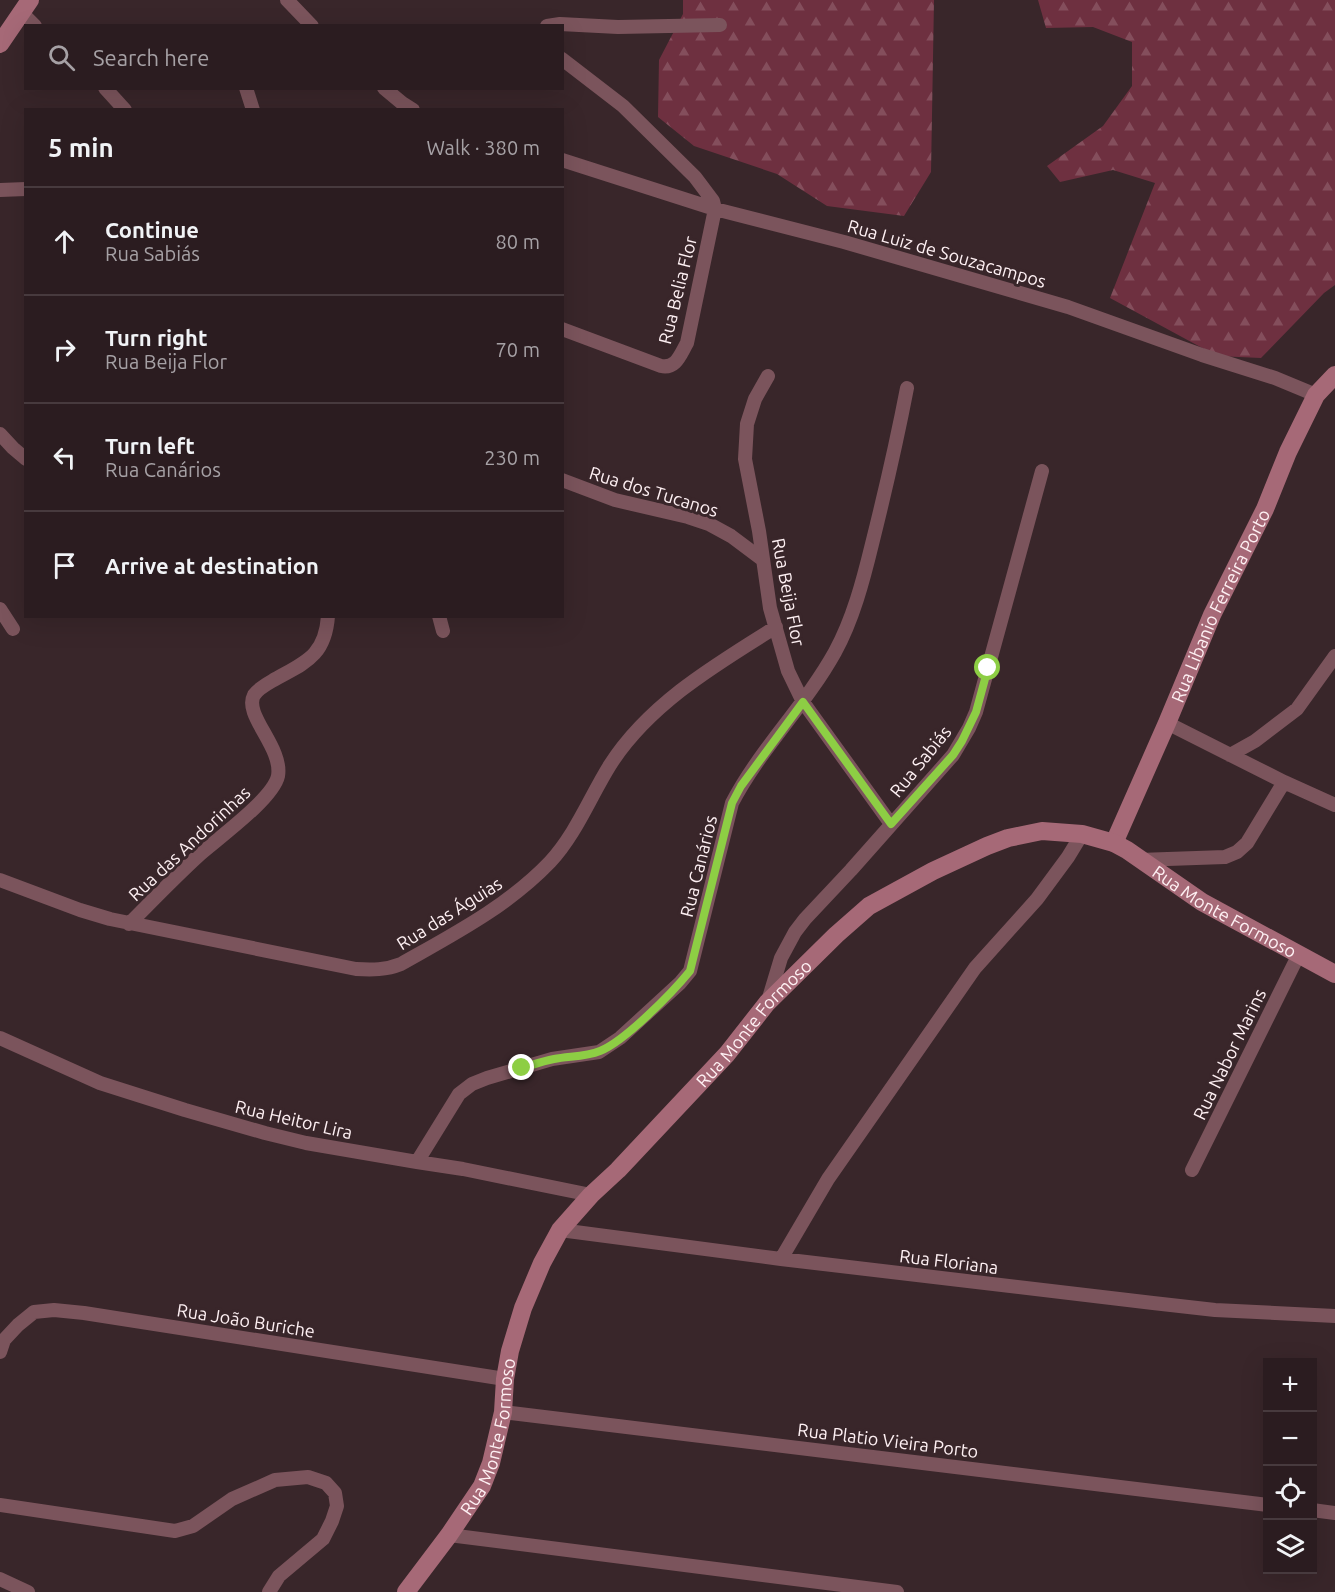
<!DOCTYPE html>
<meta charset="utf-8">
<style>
body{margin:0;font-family:Ubuntu,sans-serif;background:#37292d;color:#f1f3f6}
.controls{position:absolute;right:18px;bottom:18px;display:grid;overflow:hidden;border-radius:0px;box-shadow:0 6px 24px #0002}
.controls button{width:54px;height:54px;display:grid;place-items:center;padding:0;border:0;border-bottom:2px solid #473a3e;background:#2b1c20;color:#f1f3f6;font:30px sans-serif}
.stop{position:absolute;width:18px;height:18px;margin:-14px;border:4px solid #8dce44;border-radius:50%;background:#fff}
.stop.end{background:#8dce44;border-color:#fff;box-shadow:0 2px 6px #0008}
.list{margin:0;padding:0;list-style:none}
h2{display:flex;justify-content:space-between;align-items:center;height:78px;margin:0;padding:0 24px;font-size:26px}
h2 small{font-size:20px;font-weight:400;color:#a6a1a5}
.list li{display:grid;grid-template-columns:39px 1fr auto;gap:18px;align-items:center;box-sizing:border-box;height:108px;padding:0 24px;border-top:2px solid #473a3e}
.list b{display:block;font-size:22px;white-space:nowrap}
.list p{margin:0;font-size:20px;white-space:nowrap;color:#a6a1a5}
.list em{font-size:20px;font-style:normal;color:#a6a1a5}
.icon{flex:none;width:33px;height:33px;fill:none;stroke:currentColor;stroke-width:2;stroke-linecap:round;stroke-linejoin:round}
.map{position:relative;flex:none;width:1335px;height:1592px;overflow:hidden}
.search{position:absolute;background:#2b1c20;box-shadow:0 6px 24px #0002;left:24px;top:24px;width:540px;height:66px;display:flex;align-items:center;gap:15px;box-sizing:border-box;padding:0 21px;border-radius:0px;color:#a6a1a5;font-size:22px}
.panel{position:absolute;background:#2b1c20;box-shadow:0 6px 24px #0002;left:24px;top:108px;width:540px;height:510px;border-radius:0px}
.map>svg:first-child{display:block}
.forest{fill:url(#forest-firs)}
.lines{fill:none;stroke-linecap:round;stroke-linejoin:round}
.street{stroke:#7b545c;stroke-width:14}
.secondary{stroke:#a66977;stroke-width:18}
.route{stroke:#8dce44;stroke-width:8}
.labels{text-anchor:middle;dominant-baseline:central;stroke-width:6;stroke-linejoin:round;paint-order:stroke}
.street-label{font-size:18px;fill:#fef0f3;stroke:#39262a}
</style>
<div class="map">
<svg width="1335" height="1592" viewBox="0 0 1335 1592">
<defs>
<pattern id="forest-firs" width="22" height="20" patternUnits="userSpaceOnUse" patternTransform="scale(1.5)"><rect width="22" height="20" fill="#6e3040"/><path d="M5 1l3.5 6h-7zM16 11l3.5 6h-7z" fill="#844e5c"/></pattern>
</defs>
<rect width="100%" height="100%" fill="#39262a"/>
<path class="forest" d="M 683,0 L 934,0 L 931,172 L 904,216 L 827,206 L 777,174 L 694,146 L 658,117 L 659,60 L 683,14 Z
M 1038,0 L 1335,0 L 1335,285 L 1324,293 L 1261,358 L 1217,356 L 1110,298 L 1155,183 L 1113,170 L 1060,182 L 1047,166 L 1103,126 L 1132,86 L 1132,42 L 1093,27 L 1046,28 Z"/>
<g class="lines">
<path class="street" d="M 287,0 L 312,26
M 22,13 L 35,26
M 547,26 L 560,24 L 618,27 L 720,25
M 562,59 L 623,106 L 695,177 L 713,201 L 715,209 L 687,343 C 680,355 676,369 661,366 L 562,329
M 105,88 L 125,110
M 246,88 L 253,110
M 384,88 L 402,103 L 413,110
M 562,160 L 715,209 L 844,242 L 1068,307 L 1202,355 L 1275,378 L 1316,395
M 0,190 L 26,189
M 768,376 L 755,399 L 747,424 L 745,459 L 759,531 L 770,608 L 788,671 L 803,702 L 891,824
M 0,434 L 13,448 L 26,459
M 562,480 L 615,500 L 688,517 L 709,524 L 731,536 L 763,560
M 0,609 L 13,629
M 439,616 L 443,631
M 1167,723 L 1284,782 L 1335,805
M 1230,755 L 1255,741 L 1297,709 L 1335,656
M 1139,860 L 1225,857 L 1237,852 L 1247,843 L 1284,782
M 0,880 L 80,910 L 110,919 L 356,969 C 372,970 386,970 401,964 C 454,934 508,906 550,862 C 576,834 590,797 610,765 C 649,704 715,665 776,627
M 129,924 C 152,901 174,878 198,856 C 217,839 273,799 278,776 C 283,747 243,715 254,695 C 258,689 265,685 272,681 C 303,663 325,658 328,616
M 768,1001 L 781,958 L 795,932 L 805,919 L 851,870 L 953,755 L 969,728 L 976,712 L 1042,471
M 0,1038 L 100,1083 L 185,1110 L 265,1133 L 306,1143 L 417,1162 L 463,1169 L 591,1195
M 417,1162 L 459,1094 L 472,1084 L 487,1078 L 552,1059 L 599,1052 L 620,1038 L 680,983 L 690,971 L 732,803 C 760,749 805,706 835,652 C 853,619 863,581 872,544 C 885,492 897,440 907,388
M 1192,1170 L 1299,954
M 560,1230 L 781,1259 L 1153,1303 L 1215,1310 L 1335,1316
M 781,1259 L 828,1179 L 975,968 L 1037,899 L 1068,857 L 1082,834
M 0,1352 L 4,1340 L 18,1325 L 34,1312 L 54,1310 L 84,1313 L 505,1379
M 503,1412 L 1268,1505
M 0,1505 L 175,1531 L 193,1526 L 232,1499 L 275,1480 L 308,1477 L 326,1483 L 335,1493 L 337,1506 L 332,1521 L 323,1539 L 279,1576 L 269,1592
M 1312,1510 L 1335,1513
M 449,1535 L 897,1592
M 0,1579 L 28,1592"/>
<g class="secondary">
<path d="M 0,44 L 30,0"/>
<path id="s1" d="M 1114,843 L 1167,723 L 1212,615 L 1265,509 L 1288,452 L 1316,395 L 1335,375"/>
<path id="s2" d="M 406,1592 L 449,1535 L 482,1486 L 491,1463 L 503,1412 L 505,1379 L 510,1351 L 523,1308 L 542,1263 L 560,1230 L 591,1195 L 618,1170 L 727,1054 L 767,1003 L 836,935 L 869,906 L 933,871 L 987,846 L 1008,838 L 1042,831 L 1082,834 L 1114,843 L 1127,850 L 1202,902 L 1335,974"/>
</g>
</g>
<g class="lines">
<path class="route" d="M 522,1068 C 532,1065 543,1061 554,1059 C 569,1056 585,1057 600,1051 C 625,1041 672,993 690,971 L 732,803 L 741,786 L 803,702 L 891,824 L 953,755 L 962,741 L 976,712 L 988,668"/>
</g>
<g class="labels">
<g class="street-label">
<text transform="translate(947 253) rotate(16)">Rua Luiz de Souzacampos</text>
<text transform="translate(677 290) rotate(-76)">Rua Belia Flor</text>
<text transform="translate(654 491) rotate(17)">Rua dos Tucanos</text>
<text transform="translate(789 592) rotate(79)">Rua Beija Flor</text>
<text stroke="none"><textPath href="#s1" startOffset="260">Rua Libanio Ferreira Porto</textPath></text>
<text transform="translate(920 761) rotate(-51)">Rua Sabiás</text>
<text transform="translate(189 843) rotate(-43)">Rua das Andorinhas</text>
<text transform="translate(698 866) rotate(-76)">Rua Canários</text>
<text stroke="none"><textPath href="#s2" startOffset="1242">Rua Monte Formoso</textPath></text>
<text transform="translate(449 913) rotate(-32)">Rua das Águias</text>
<text stroke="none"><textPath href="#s2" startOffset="684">Rua Monte Formoso</textPath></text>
<text transform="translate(1229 1054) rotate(-64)">Rua Nabor Marins</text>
<text transform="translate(294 1119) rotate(13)">Rua Heitor Lira</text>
<text transform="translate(949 1261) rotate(7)">Rua Floriana</text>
<text transform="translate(246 1320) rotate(9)">Rua João Buriche</text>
<text stroke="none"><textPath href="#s2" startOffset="180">Rua Monte Formoso</textPath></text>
<text transform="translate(888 1440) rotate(7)">Rua Platio Vieira Porto</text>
</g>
</g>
</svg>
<div class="controls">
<button>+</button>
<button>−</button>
<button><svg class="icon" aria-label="locate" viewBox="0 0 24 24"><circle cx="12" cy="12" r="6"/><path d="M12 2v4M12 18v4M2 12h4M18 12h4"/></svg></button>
<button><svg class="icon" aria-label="layers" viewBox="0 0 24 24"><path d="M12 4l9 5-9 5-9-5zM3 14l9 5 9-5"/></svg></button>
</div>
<div class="stop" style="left:988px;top:668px"></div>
<div class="stop end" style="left:522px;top:1068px"></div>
<div class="search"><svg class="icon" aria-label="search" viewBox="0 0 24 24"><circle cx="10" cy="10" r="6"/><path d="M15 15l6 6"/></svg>Search here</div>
<section class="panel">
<h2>5 min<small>Walk · 380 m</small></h2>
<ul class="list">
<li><svg class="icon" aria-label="ahead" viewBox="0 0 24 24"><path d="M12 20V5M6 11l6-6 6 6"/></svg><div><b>Continue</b><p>Rua Sabiás</p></div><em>80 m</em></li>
<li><svg class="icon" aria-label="right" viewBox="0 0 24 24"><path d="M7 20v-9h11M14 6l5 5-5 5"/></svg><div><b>Turn right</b><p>Rua Beija Flor</p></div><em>70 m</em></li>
<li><svg class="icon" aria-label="left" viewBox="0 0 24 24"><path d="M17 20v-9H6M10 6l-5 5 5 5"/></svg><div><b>Turn left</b><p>Rua Canários</p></div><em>230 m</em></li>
<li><svg class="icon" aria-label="arrive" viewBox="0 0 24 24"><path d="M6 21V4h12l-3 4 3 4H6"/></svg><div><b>Arrive at destination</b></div></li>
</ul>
</section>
</div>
